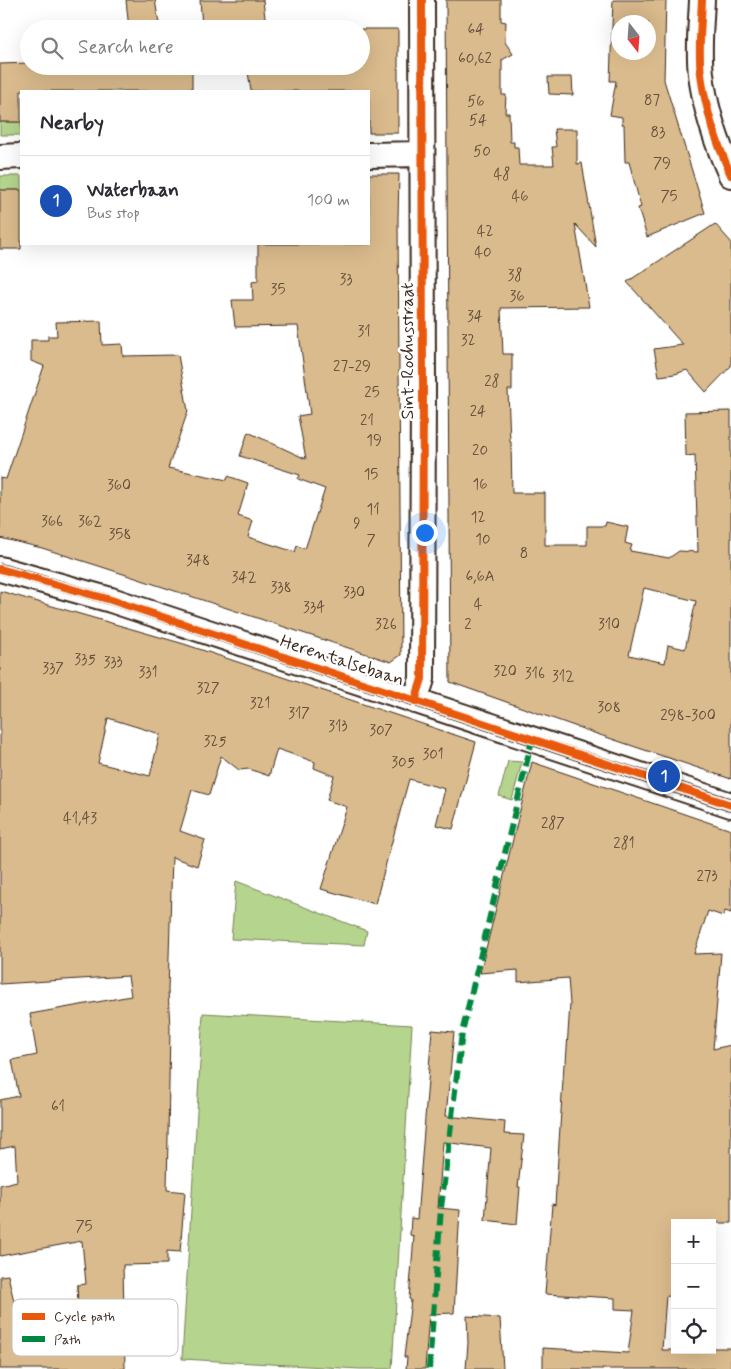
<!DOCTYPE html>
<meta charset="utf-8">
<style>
body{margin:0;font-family:Mynerve,sans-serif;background:#f7f7f7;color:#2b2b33}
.controls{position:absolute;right:15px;bottom:15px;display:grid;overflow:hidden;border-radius:0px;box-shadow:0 5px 20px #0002}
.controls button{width:45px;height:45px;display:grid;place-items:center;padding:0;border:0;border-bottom:1px solid #e1e1e2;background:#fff;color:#2b2b33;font:25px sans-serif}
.compass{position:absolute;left:611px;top:15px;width:45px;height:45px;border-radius:50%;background:#fff;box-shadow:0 5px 20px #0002;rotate:163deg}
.you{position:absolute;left:424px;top:532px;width:18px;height:18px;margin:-12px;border:4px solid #fff;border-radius:50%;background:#1a73e8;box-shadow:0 0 0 8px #1a73e833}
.badge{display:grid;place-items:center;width:32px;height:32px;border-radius:50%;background:#111827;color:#fff;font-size:16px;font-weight:700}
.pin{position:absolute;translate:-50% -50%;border:2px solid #fff;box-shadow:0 1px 5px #0006}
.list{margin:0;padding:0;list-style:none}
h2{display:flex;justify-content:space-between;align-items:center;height:65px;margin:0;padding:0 20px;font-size:21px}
h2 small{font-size:16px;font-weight:400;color:#7c7c81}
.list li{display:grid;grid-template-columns:32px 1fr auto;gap:15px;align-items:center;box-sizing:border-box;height:90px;padding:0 20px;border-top:1px solid #e1e1e2}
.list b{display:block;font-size:19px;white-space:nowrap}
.list p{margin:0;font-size:16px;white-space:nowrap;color:#7c7c81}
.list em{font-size:16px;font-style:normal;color:#7c7c81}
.icon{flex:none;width:28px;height:28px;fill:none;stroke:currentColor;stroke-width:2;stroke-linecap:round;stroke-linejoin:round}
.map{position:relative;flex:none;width:731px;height:1369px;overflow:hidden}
.search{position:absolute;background:#fff;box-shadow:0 5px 20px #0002;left:20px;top:20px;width:350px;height:55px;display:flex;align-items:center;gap:12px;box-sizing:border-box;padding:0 18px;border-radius:28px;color:#7c7c81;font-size:19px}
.panel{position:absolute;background:#fff;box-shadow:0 5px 20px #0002;left:20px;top:90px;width:350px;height:155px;border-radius:0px}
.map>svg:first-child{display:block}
.green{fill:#b5d58e;stroke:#788056}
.building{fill:#dabb8d;stroke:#3b2a1e;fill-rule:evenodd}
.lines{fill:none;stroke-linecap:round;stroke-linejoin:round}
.minor-casing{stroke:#3b2a1e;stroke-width:28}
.minor{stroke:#fff;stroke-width:24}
.tram{stroke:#3b2a1e;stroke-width:1}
.quiet{stroke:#00873e;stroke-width:6;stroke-dasharray:12 6;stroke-linecap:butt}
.cycleway-casing{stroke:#fff;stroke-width:11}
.cycleway{stroke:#e8590c;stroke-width:8}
.labels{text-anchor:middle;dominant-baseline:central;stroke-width:5;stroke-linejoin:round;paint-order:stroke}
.number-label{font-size:15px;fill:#634e3a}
.street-label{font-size:18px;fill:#3b2a1e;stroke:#fff}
.key{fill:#fff;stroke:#c4bfbc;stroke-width:1}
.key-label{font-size:14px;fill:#3b2a1e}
</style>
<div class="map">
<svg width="731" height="1369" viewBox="0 0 731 1369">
<rect width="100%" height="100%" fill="#fff"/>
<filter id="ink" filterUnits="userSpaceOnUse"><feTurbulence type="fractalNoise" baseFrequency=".02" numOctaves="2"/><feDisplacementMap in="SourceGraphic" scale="10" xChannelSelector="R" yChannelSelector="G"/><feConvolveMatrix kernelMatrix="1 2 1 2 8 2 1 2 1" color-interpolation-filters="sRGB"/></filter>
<g filter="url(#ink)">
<path class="green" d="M 0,122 L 21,122 L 21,135 L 0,135 Z
M 0,176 L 21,176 L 21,190 L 0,190 Z
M 508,761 L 522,762 L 512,800 L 499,796 Z
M 236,881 L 367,931 L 364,945 L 231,939 Z
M 203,1013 L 412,1025 L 392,1369 L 360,1369 L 182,1359 Z"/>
<path class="building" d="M 126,0 L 155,0 L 160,29 L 129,29 Z
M 200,0 L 263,0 L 266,27 L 202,26 Z
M 446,0 L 501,0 L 501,21 L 506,22 L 505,42 L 513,54 L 502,60 L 502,95 L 506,95 L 505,113 L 509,113 L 510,142 L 514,142 L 514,147 L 518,147 L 519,165 L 554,165 L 552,147 L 556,147 L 554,129 L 577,129 L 577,164 L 582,163 L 596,247 L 575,224 L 589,307 L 501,308 L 503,354 L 512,354 L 512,390 L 508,390 L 510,442 L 511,442 L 512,493 L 545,493 L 545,545 L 587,545 L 587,526 L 605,526 L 606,522 L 628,527 L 625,543 L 632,545 L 630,551 L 669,558 L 679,551 L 698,552 L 695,455 L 686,456 L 685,412 L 731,411 L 731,779 L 594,733 L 450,682 ZM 644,588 L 696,601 L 685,649 L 668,645 L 665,663 L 629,655 Z
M 613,0 L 666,0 L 664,80 L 705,213 L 647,237 L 638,208 L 641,207 L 629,162 L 625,162 L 624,124 L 622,124 L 622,117 L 610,115 L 616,81 L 610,81 ZM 618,22 L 648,22 L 648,52 L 618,52 Z
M 361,29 L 398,29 L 398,133 L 369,133 L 369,91 L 251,91 L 247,66 L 361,66 Z
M 29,63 L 29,66 L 192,66 L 192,91 L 21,91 L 21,122 L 0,122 L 0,64 Z
M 548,77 L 572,77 L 573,95 L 549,94 Z
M 369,174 L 399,174 L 398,219 L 401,655 L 391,662 L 102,567 L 42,548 L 0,538 L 0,478 L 6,479 L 44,366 L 31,361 L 31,340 L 48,340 L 48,336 L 57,336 L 56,322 L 101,321 L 102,345 L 122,344 L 123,356 L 178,355 L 188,411 L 168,468 L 227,480 L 228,476 L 248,483 L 238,516 L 253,521 L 248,537 L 295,552 L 297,546 L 305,549 L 325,489 L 298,479 L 300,475 L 240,456 L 248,432 L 306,459 L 298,416 L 310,414 L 298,326 L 235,327 L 232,300 L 253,300 L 252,282 L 258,281 L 258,244 L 369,244 Z
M 0,190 L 21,190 L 21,249 L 0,249 Z
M 715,224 L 731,242 L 731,366 L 706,392 L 687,370 L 675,374 L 659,376 L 654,349 L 683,345 L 627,282 Z
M 0,591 L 184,644 L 476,742 L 453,829 L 436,825 L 445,789 L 409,779 L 375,904 L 321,889 L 347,807 L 327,800 L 334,776 L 314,768 L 315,762 L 277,749 L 269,776 L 249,769 L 239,770 L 221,756 L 209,795 L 192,790 L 180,831 L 205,840 L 197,866 L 172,857 L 168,990 L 170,1028 L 167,1190 L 185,1192 L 180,1252 L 167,1251 L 167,1264 L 123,1265 L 125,1369 L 0,1369 L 0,1276 L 8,1275 L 17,1315 L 78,1303 L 77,1285 L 86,1284 L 82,1241 L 0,1256 L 0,1185 L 17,1181 L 15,1146 L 0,1149 L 0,1100 L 19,1096 L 12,1060 L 37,1055 L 30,1014 L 131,996 L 128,976 L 0,984 ZM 108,718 L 160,734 L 150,776 L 98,763 Z
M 532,762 L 731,830 L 731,913 L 725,911 L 723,916 L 708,911 L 694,954 L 721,953 L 713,1049 L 731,1045 L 731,1223 L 675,1223 L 675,1297 L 666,1296 L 662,1350 L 712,1350 L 712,1348 L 731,1348 L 731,1369 L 543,1369 L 543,1348 L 628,1353 L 634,1310 L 615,1309 L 615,1298 L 545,1294 L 552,1204 L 555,1205 L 564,1064 L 566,1063 L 570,1004 L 568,978 L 518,982 L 518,970 L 480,973 Z
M 432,1030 L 454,1032 L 446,1116 L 505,1122 L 504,1134 L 524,1135 L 518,1187 L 520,1187 L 517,1224 L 485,1220 L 491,1148 L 443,1142 L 438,1208 L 460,1210 L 454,1313 L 429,1314 L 425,1369 L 406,1369 L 407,1357 L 404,1357 L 411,1300 L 409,1299 L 414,1236 L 410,1235 L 411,1218 L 417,1219 Z
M 467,1316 L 500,1318 L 503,1369 L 466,1369 L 468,1343 Z"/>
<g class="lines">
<defs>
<path id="minor" d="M 702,0 C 701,24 698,50 701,74 C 705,108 717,144 731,175
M 369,155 L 422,154
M 0,157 L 21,156
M 0,569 L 111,600 L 731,805
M 415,701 L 422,679 L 423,388 L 422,0"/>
</defs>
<use href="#minor" class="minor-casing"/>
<use href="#minor" class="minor"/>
<path class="tram" d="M 0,563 L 111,595 L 534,735 L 731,798
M 0,574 L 110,605 L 731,812"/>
<path class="quiet" d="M 429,1369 L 441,1208 L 462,1033 L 532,740"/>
<defs>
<path id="cycleway" d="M 702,0 C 701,24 698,50 701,74 C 705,108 717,144 731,175
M 0,569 L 111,600 L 731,805
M 415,701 L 422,679 L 423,388 L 422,0"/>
</defs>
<use href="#cycleway" class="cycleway-casing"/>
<use href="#cycleway" class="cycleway"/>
</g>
</g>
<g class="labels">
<g class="number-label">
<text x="476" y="30">64</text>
<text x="475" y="59">60,62</text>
<text x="652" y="101">87</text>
<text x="476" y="102">56</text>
<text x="478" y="121">54</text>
<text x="658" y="133">83</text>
<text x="482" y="152">50</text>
<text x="662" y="164">79</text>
<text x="502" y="175">48</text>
<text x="520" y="197">46</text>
<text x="669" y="197">75</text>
<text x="485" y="232">42</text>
<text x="483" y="253">40</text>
<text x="515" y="276">38</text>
<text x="346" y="280">33</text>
<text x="278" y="290">35</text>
<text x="517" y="297">36</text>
<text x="475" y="317">34</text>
<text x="364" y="332">31</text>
<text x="468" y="341">32</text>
<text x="352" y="367">27-29</text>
<text x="492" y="382">28</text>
<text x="372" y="393">25</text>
<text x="478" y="412">24</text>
<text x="367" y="421">21</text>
<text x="374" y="441">19</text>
<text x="480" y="451">20</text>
<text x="371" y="475">15</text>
<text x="480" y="485">16</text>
<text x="119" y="486">360</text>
<text x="373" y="510">11</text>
<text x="478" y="518">12</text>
<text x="52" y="522">366</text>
<text x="90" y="522">362</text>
<text x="357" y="524">9</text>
<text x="120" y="535">358</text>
<text x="483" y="540">10</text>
<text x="371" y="541">7</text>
<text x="524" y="554">8</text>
<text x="198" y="561">348</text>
<text x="480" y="577">6,6A</text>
<text x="244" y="578">342</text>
<text x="281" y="588">338</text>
<text x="354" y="593">330</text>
<text x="478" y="605">4</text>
<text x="314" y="608">334</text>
<text x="386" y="625">326</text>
<text x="468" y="625">2</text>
<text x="609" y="625">310</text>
<text x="85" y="660">335</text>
<text x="113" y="663">333</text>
<text x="53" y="669">337</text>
<text x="505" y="672">320</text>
<text x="148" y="673">331</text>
<text x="535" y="674">316</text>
<text x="563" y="677">312</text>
<text x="208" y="689">327</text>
<text x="260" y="704">321</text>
<text x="609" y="708">308</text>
<text x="299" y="714">317</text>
<text x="688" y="716">298-300</text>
<text x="338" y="727">313</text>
<text x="381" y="731">307</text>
<text x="215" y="742">325</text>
<text x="433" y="755">301</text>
<text x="403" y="763">305</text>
<text x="80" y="819">41,43</text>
<text x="553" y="824">287</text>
<text x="624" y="844">281</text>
<text x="707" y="877">273</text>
<text x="58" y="1107">61</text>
<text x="84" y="1227">75</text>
</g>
<g class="street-label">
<text transform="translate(408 351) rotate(-90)">Sint-Rochusstraat</text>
<text transform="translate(342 661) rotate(18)">Herentalsebaan</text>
</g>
</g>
<rect x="12" y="1299" width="166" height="57" rx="8" class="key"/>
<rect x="22" y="1313" width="23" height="7" fill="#e8590c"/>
<rect x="22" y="1336" width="23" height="6" fill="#00873e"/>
<g class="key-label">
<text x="54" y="1321">Cycle path</text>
<text x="54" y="1344">Path</text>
</g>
</svg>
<div class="controls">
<button>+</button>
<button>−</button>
<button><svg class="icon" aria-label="locate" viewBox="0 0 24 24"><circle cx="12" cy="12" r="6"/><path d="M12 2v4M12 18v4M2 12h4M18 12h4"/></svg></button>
</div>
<svg class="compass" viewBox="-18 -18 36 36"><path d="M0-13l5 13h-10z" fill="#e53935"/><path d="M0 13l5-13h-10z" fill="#7c7c81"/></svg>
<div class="you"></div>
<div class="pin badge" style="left:664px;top:776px;background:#1a4fb4">1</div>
<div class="search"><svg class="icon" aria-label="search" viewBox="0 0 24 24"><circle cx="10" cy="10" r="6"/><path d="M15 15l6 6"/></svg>Search here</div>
<section class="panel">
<h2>Nearby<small></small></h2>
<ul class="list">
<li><span class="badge" style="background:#1a4fb4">1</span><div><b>Waterbaan</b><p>Bus stop</p></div><em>100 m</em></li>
</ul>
</section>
</div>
